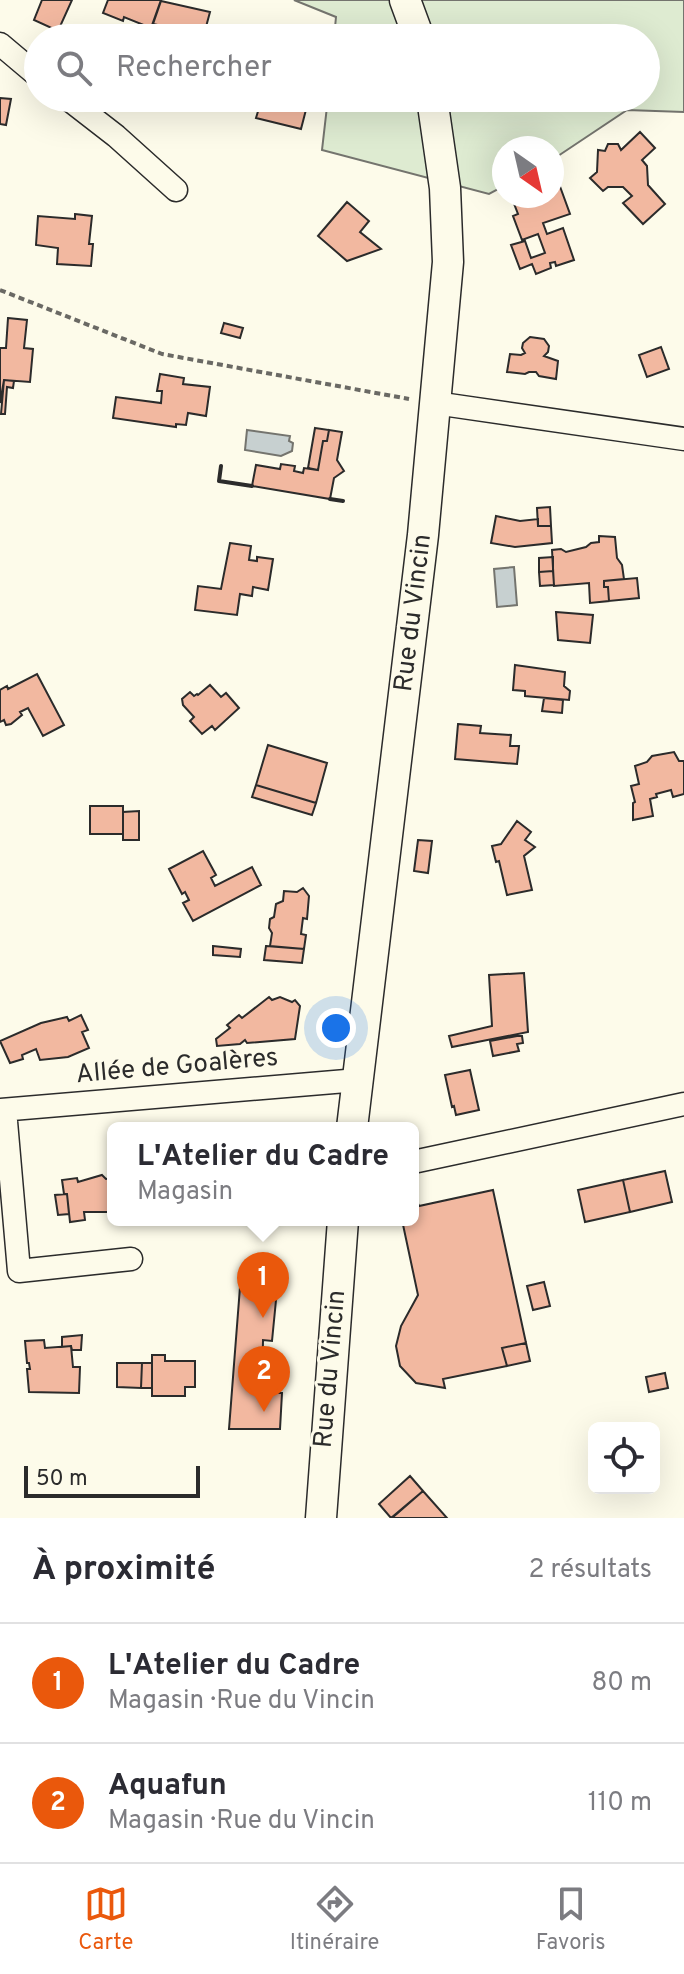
<!DOCTYPE html>
<html lang="fr">
<meta charset="utf-8">
<style>
body{margin:0;font-family:Overpass,sans-serif;background:#f7f7f7;color:#2b2b33}
.controls{position:absolute;right:24px;bottom:24px;display:grid;overflow:hidden;border-radius:12px;box-shadow:0 8px 32px #0002}
.controls button{width:72px;height:72px;display:grid;place-items:center;padding:0;border:0;border-bottom:2px solid #e1e1e2;background:#fff;color:#2b2b33;font:40px sans-serif}
.compass{position:absolute;left:492px;top:136px;width:72px;height:72px;border-radius:50%;background:#fff;box-shadow:0 8px 32px #0002;rotate:146deg}
.scale{position:absolute;left:24px;bottom:20px;width:176px;box-sizing:border-box;padding-left:8px;border:4px solid #2b2b2b;border-top:0;font-size:22px;line-height:28px;white-space:nowrap;color:#2b2b2b;-webkit-text-stroke:6px #fdfbea;paint-order:stroke}
.you{position:absolute;left:336px;top:1028px;width:28px;height:28px;margin:-20px;border:6px solid #fff;border-radius:50%;background:#1a73e8;box-shadow:0 0 0 12px #1a73e833}
.badge{display:grid;place-items:center;width:52px;height:52px;border-radius:50%;background:#ea580c;color:#fff;font-size:26px;font-weight:700}
.pin{position:absolute;translate:-50% -66px;filter:drop-shadow(0 2px 4px #0008)}
.pin::after{content:'';position:absolute;top:42px;width:28px;height:24px;background:inherit;clip-path:polygon(0 0,100% 0,50% 100%)}
.popup{position:absolute;left:107px;top:1122px;width:312px;height:104px;box-sizing:border-box;display:grid;place-content:center;border-radius:12px;background:#fff;filter:drop-shadow(0 2px 6px #0005);font-size:26px;white-space:nowrap;color:#7c7c81}
.popup b{font-size:30px;color:#2b2b33}
.popup::after{content:'';position:absolute;left:50%;top:100%;margin-left:-16px;border:16px solid transparent;border-top-color:#fff}
.list{margin:0;padding:0;list-style:none}
h2{display:flex;justify-content:space-between;align-items:center;height:104px;margin:0;padding:0 32px;font-size:34px}
h2 small{font-size:26px;font-weight:400;color:#7c7c81}
.list li{display:grid;grid-template-columns:52px 1fr auto;gap:24px;align-items:center;box-sizing:border-box;height:120px;padding:0 32px;border-top:2px solid #e1e1e2}
.list b{display:block;font-size:30px;white-space:nowrap}
.list p{margin:0;font-size:26px;white-space:nowrap;color:#7c7c81}
.list em{font-size:26px;font-style:normal;color:#7c7c81}
.icon{flex:none;width:44px;height:44px;fill:none;stroke:currentColor;stroke-width:2;stroke-linecap:round;stroke-linejoin:round}
.map{position:relative;flex:none;width:684px;height:1518px;overflow:hidden}
.search{position:absolute;background:#fff;box-shadow:0 8px 32px #0002;left:24px;right:24px;top:24px;height:88px;display:flex;align-items:center;gap:20px;box-sizing:border-box;padding:0 28px;border-radius:44px;color:#7c7c81;font-size:30px}
.sheet{height:344px;background:#fff}
nav{display:flex;justify-content:space-around;align-items:center;box-sizing:border-box;height:112px;border-top:2px solid #e1e1e2;background:#fff;font-size:22px;color:#7c7c81}
nav a{display:grid;justify-items:center;gap:4px}
nav .on{color:#ea580c}
.map>svg:first-child{display:block}
.green{fill:#deebd1;stroke:#74746e;stroke-width:2}
.water{fill:#c7d0d0;stroke:#74746e;stroke-width:2}
.building{fill:#f2b8a0;stroke:#2b2b2b;stroke-width:2}
.lines{fill:none;stroke-linecap:round;stroke-linejoin:round}
.minor-casing{stroke:#2b2b2b;stroke-width:25}
.secondary-casing{stroke:#2b2b2b;stroke-width:33}
.path{stroke:#6a6964;stroke-width:4;stroke-dasharray:6 4;stroke-linecap:butt}
.minor{stroke:#fdfbea;stroke-width:22}
.secondary{stroke:#fdfbea;stroke-width:30}
.wall{stroke:#2b2b2b;stroke-width:4}
.labels{text-anchor:middle;dominant-baseline:central;stroke-width:6;stroke-linejoin:round;paint-order:stroke}
.street-label{font-size:26px;fill:#2b2b2b;stroke:#fdfbea}
</style>
<div class="map">
<svg width="684" height="1518" viewBox="0 0 684 1518">
<rect width="100%" height="100%" fill="#fdfbea"/>
<path class="green" d="M 294,0 L 684,0 L 684,112 L 627,110 L 552,160 L 552,148 L 504,148 L 504,186 L 489,194 L 322,150 L 328,98 L 646,98 L 646,38 L 334,38 L 336,17 Z"/>
<path class="water" d="M 247,430 L 290,436 L 289,441 L 293,443 L 292,451 L 281,456 L 245,450 Z
M 514,567 L 517,605 L 497,607 L 494,569 Z"/>
<path class="building" d="M 42,0 L 72,0 L 58,31 L 34,20 Z
M 108,0 L 161,0 L 151,28 L 124,17 L 123,21 L 103,13 Z
M 161,1 L 210,12 L 203,38 L 184,38 L 186,31 L 153,24 Z
M 0,98 L 11,99 L 6,125 L 0,124 Z
M 262,98 L 309,98 L 301,129 L 256,118 Z
M 640,132 L 655,148 L 642,160 L 647,166 L 648,185 L 665,204 L 643,224 L 623,203 L 632,196 L 623,187 L 608,187 L 603,191 L 590,178 L 597,172 L 598,150 L 605,151 L 608,144 L 618,144 L 621,150 Z
M 558,181 L 570,214 L 543,223 L 547,234 L 563,228 L 574,260 L 556,266 L 555,262 L 550,263 L 551,268 L 536,274 L 532,264 L 520,269 L 511,245 L 525,241 L 531,258 L 545,253 L 538,234 L 522,240 L 513,216 L 518,214 L 513,201 L 527,196 L 552,196 L 552,183 Z
M 347,202 L 369,221 L 360,232 L 381,249 L 347,261 L 318,236 Z
M 75,214 L 92,216 L 89,244 L 93,244 L 91,266 L 57,264 L 58,248 L 36,245 L 38,216 L 75,219 Z
M 8,318 L 27,320 L 24,348 L 33,349 L 30,382 L 4,380 L 0,403 L 0,348 L 6,348 Z
M 224,323 L 243,328 L 240,338 L 221,333 Z
M 530,337 L 544,339 L 549,346 L 548,352 L 544,356 L 558,361 L 556,379 L 539,376 L 536,372 L 529,372 L 525,374 L 507,372 L 510,354 L 521,355 L 525,353 L 522,348 L 523,343 Z
M 661,347 L 669,369 L 647,377 L 639,355 Z
M 160,374 L 184,378 L 183,384 L 210,387 L 206,416 L 188,413 L 186,425 L 176,424 L 176,427 L 113,418 L 116,397 L 161,403 L 162,391 L 157,391 Z
M 4,380 L 14,381 L 13,388 L 7,387 L 5,414 L 1,414 Z
M 315,428 L 329,430 L 327,441 L 323,441 L 318,470 L 308,468 Z
M 329,430 L 342,432 L 337,460 L 344,471 L 334,478 L 330,499 L 252,486 L 256,465 L 280,469 L 281,464 L 295,466 L 294,471 L 303,473 L 304,468 L 318,470 L 323,441 L 327,441 Z
M 550,507 L 551,526 L 538,526 L 537,508 Z
M 496,516 L 520,521 L 538,519 L 538,526 L 551,526 L 552,543 L 515,547 L 491,543 Z
M 599,536 L 615,537 L 617,558 L 622,565 L 624,579 L 604,581 L 604,587 L 608,587 L 609,601 L 590,603 L 589,583 L 554,586 L 552,550 L 561,549 L 566,552 L 586,547 L 591,543 L 599,542 Z
M 230,543 L 251,546 L 249,560 L 257,561 L 257,557 L 273,559 L 268,590 L 253,587 L 252,596 L 240,594 L 237,615 L 195,610 L 198,586 L 221,589 Z
M 553,557 L 553,571 L 539,572 L 539,558 Z
M 553,571 L 554,585 L 540,586 L 539,572 Z
M 637,578 L 639,598 L 609,601 L 608,587 L 604,587 L 604,581 Z
M 556,612 L 593,615 L 590,643 L 558,640 Z
M 515,665 L 565,672 L 564,686 L 570,691 L 569,700 L 525,696 L 525,691 L 513,690 Z
M 37,674 L 64,725 L 43,736 L 28,708 L 20,712 L 22,715 L 11,724 L 6,725 L 4,720 L 0,722 L 0,690 L 7,686 L 8,689 Z
M 210,685 L 221,697 L 226,693 L 239,708 L 215,730 L 212,726 L 202,734 L 190,721 L 194,717 L 183,705 L 182,699 L 190,692 L 194,696 L 197,694 L 198,695 Z
M 544,698 L 563,700 L 562,713 L 542,711 Z
M 458,724 L 481,726 L 480,733 L 511,735 L 510,746 L 519,746 L 517,764 L 455,759 Z
M 268,745 L 327,763 L 316,803 L 256,785 Z
M 674,752 L 679,761 L 684,761 L 684,794 L 673,797 L 671,790 L 656,794 L 657,797 L 650,799 L 653,816 L 633,820 L 633,803 L 635,802 L 631,786 L 639,784 L 635,766 L 647,762 L 652,756 Z
M 256,785 L 316,803 L 312,815 L 252,797 Z
M 90,806 L 123,806 L 123,834 L 90,834 Z
M 139,811 L 139,840 L 123,840 L 123,812 Z
M 517,821 L 531,832 L 525,840 L 535,847 L 524,856 L 532,890 L 507,895 L 499,861 L 496,862 L 492,846 L 501,844 Z
M 418,840 L 432,841 L 428,873 L 414,871 Z
M 203,851 L 216,875 L 211,878 L 215,886 L 252,867 L 261,885 L 193,921 L 183,903 L 189,900 L 185,892 L 182,894 L 169,869 Z
M 303,888 L 309,896 L 307,919 L 303,918 L 301,934 L 306,935 L 304,949 L 270,946 L 272,933 L 269,928 L 270,919 L 274,917 L 276,904 L 283,901 L 284,891 L 297,892 Z
M 213,946 L 241,949 L 240,957 L 213,955 Z
M 266,946 L 304,949 L 302,963 L 264,960 Z
M 524,973 L 528,1032 L 452,1047 L 449,1036 L 492,1026 L 489,975 Z
M 269,997 L 272,1000 L 280,997 L 292,1002 L 295,1000 L 300,1006 L 295,1039 L 247,1043 L 245,1040 L 240,1044 L 217,1046 L 216,1039 L 230,1028 L 227,1025 L 239,1015 L 242,1018 Z
M 81,1015 L 88,1030 L 82,1032 L 89,1048 L 68,1057 L 40,1060 L 36,1049 L 22,1055 L 23,1059 L 10,1063 L 0,1041 L 41,1023 L 67,1017 L 69,1021 Z
M 517,1036 L 522,1036 L 523,1043 L 517,1044 L 519,1051 L 493,1056 L 490,1041 Z
M 470,1070 L 479,1110 L 456,1115 L 454,1106 L 452,1107 L 445,1075 Z
M 665,1171 L 672,1202 L 630,1212 L 623,1180 Z
M 102,1175 L 106,1179 L 113,1178 L 113,1212 L 84,1212 L 85,1220 L 70,1222 L 67,1194 L 64,1194 L 62,1180 L 77,1178 L 78,1182 Z
M 623,1180 L 630,1212 L 585,1222 L 578,1190 Z
M 493,1190 L 526,1343 L 502,1348 L 507,1366 L 443,1379 L 445,1388 L 416,1383 L 400,1366 L 396,1346 L 401,1326 L 418,1295 L 402,1220 L 413,1220 L 413,1203 L 417,1201 L 419,1206 Z
M 67,1194 L 69,1214 L 58,1215 L 55,1195 Z
M 544,1282 L 550,1306 L 533,1310 L 527,1286 Z
M 240,1287 L 263,1289 L 263,1299 L 276,1300 L 272,1341 L 263,1340 L 262,1393 L 282,1393 L 280,1429 L 229,1429 Z
M 82,1335 L 81,1350 L 72,1350 L 71,1346 L 62,1347 L 62,1337 Z
M 44,1340 L 45,1348 L 71,1346 L 73,1367 L 80,1367 L 79,1393 L 29,1392 L 27,1369 L 30,1369 L 29,1363 L 27,1363 L 25,1341 Z
M 526,1343 L 530,1361 L 507,1366 L 502,1348 Z
M 152,1355 L 165,1355 L 165,1361 L 195,1361 L 195,1387 L 185,1387 L 185,1396 L 152,1396 Z
M 117,1363 L 142,1363 L 141,1388 L 117,1387 Z
M 142,1363 L 152,1363 L 152,1388 L 141,1388 Z
M 665,1373 L 668,1388 L 649,1392 L 646,1377 Z
M 410,1476 L 423,1491 L 391,1518 L 379,1504 Z
M 423,1491 L 447,1518 L 392,1518 Z"/>
<g class="lines">
<defs>
<path id="minor" d="M 0,44 L 38,76
M 67,98 L 116,136 L 176,190
M 435,403 L 684,439
M 0,1110 L 358,1080
M 5,1110 L 19,1271 L 131,1259
M 413,1162 L 684,1104"/>
<path id="secondary" d="M 405,0 L 419,38
M 352,1128 L 423,535 L 448,262 L 445,188 L 432,98
M 321,1518 L 343,1220"/>
</defs>
<use href="#minor" class="minor-casing"/>
<use href="#secondary" class="secondary-casing"/>
<path class="path" d="M 0,290 L 162,354 L 409,399"/>
<use href="#minor" class="minor"/>
<use href="#secondary" class="secondary"/>
<path class="wall" d="M 221,466 L 219,481 L 252,486
M 330,499 L 343,501"/>
</g>
<g class="labels">
<g class="street-label">
<text transform="translate(414 613) rotate(-83)">Rue du Vincin</text>
<text transform="translate(177 1067) rotate(-5)">Allée de Goalères</text>
<text transform="translate(331 1369) rotate(-85)">Rue du Vincin</text>
</g>
</g>
</svg>
<div class="controls">
<button><svg class="icon" aria-label="locate" viewBox="0 0 24 24"><circle cx="12" cy="12" r="6"/><path d="M12 2v4M12 18v4M2 12h4M18 12h4"/></svg></button>
</div>
<svg class="compass" viewBox="-18 -18 36 36"><path d="M0-13l5 13h-10z" fill="#e53935"/><path d="M0 13l5-13h-10z" fill="#7c7c81"/></svg>
<div class="scale">50 m</div>
<div class="you"></div>
<div class="pin badge" style="left:263px;top:1318px">1</div>
<div class="popup"><b>L'Atelier du Cadre</b>Magasin</div>
<div class="pin badge" style="left:264px;top:1412px">2</div>
<div class="search"><svg class="icon" aria-label="search" viewBox="0 0 24 24"><circle cx="10" cy="10" r="6"/><path d="M15 15l6 6"/></svg>Rechercher</div>
</div>
<section class="sheet">
<h2>À proximité<small>2 résultats</small></h2>
<ul class="list">
<li><span class="badge">1</span><div><b>L'Atelier du Cadre</b><p>Magasin · Rue du Vincin</p></div><em>80 m</em></li>
<li><span class="badge">2</span><div><b>Aquafun</b><p>Magasin · Rue du Vincin</p></div><em>110 m</em></li>
</ul>
</section>
<nav>
<a class="on"><svg class="icon" aria-label="map" viewBox="0 0 24 24"><path d="M3 6l6-2 6 2 6-2v14l-6 2-6-2-6 2zM9 4v14M15 6v14"/></svg>Carte</a>
<a><svg class="icon" aria-label="directions" viewBox="0 0 24 24"><path d="M12 3l9 9-9 9-9-9zM9 14v-3h6M13 9l2 2-2 2"/></svg>Itinéraire</a>
<a><svg class="icon" aria-label="saved" viewBox="0 0 24 24"><path d="M7 4h10v16l-5-4-5 4z"/></svg>Favoris</a>
</nav>
